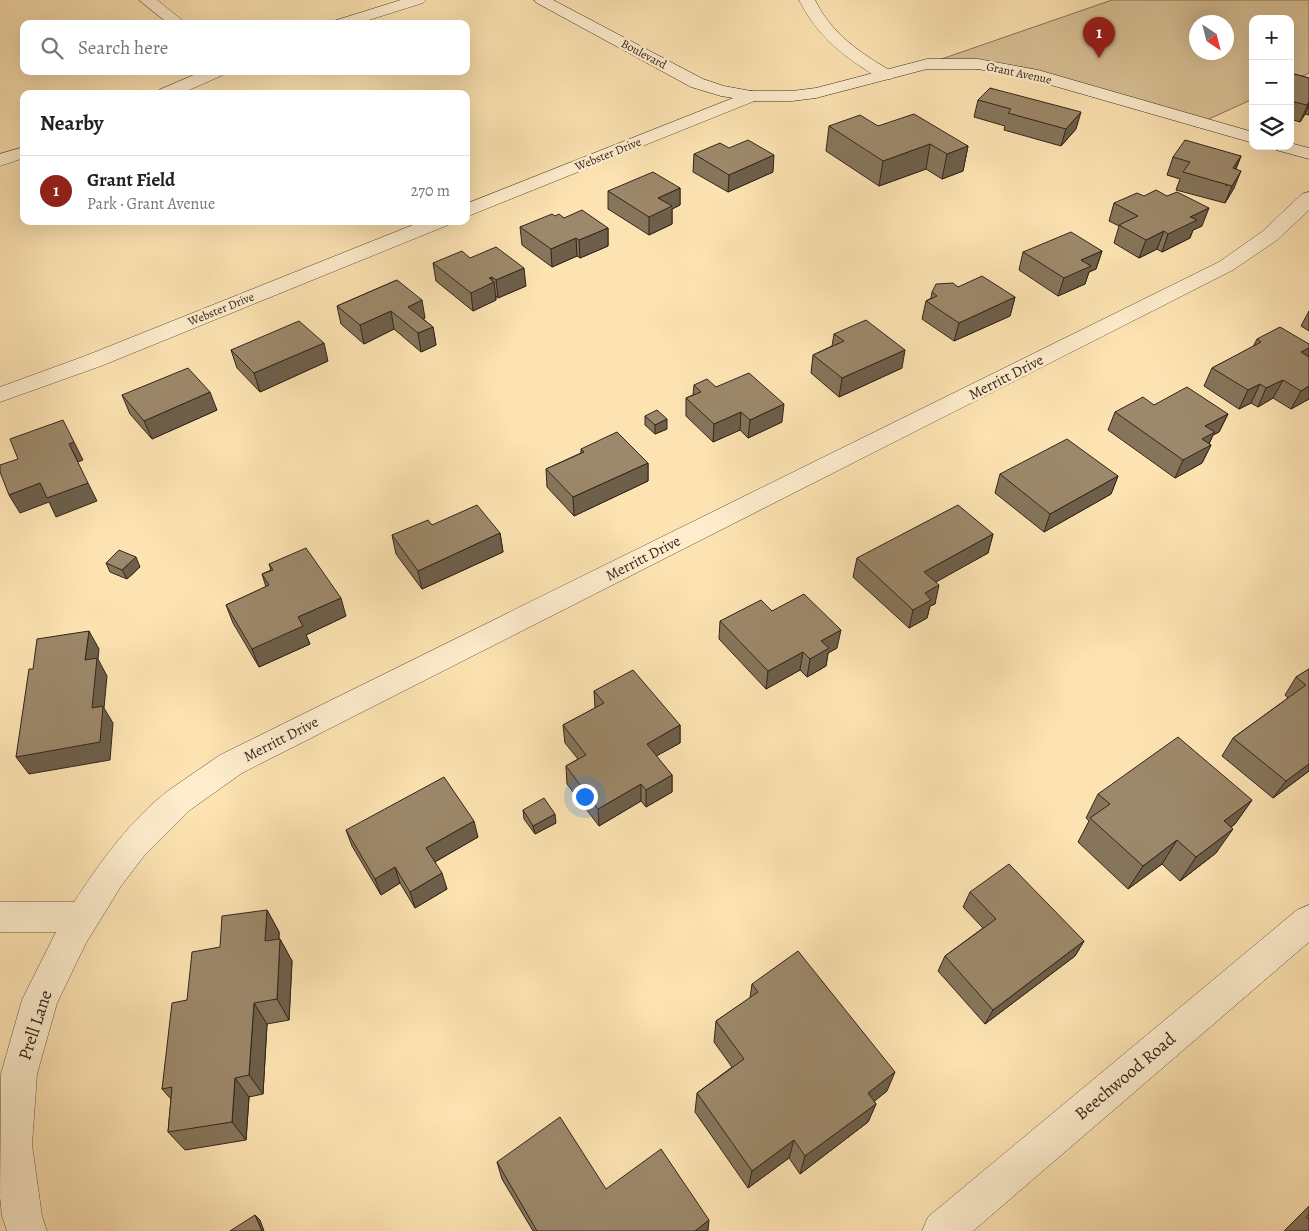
<!DOCTYPE html>
<meta charset="utf-8">
<style>
body{margin:0;font-family:Alegreya,serif;background:#f2f2f2;color:#222}
.controls{position:absolute;right:15px;top:15px;display:grid;overflow:hidden;border-radius:10px;box-shadow:0 5px 20px #0002}
.controls button{width:45px;height:45px;display:grid;place-items:center;padding:0;border:0;border-bottom:1px solid #e0e0e0;background:#fff;color:#222;font:25px sans-serif}
.compass{position:absolute;left:1189px;top:15px;width:45px;height:45px;border-radius:50%;background:#fff;box-shadow:0 5px 20px #0002;rotate:145deg}
.you{position:absolute;left:584px;top:796px;width:18px;height:18px;margin:-12px;border:4px solid #fff;border-radius:50%;background:#1a73e8;box-shadow:0 0 0 8px #1a73e833}
.badge{display:grid;place-items:center;width:32px;height:32px;border-radius:50%;background:#8f2418;color:#fff;font-size:16px;font-weight:700}
.pin{position:absolute;translate:-50% -41px;filter:drop-shadow(0 1px 2px #0008)}
.pin::after{content:'';position:absolute;top:26px;width:18px;height:15px;background:inherit;clip-path:polygon(0 0,100% 0,50% 100%)}
.list{margin:0;padding:0;list-style:none}
h2{display:flex;justify-content:space-between;align-items:center;height:65px;margin:0;padding:0 20px;font-size:21px}
h2 small{font-size:16px;font-weight:400;color:#767676}
.list li{display:grid;grid-template-columns:32px 1fr auto;gap:15px;align-items:center;box-sizing:border-box;height:70px;padding:0 20px;border-top:1px solid #e0e0e0}
.list b{display:block;font-size:19px;white-space:nowrap}
.list p{margin:0;font-size:16px;white-space:nowrap;color:#767676}
.list em{font-size:16px;font-style:normal;color:#767676}
.icon{flex:none;width:28px;height:28px;fill:none;stroke:currentColor;stroke-width:2;stroke-linecap:round;stroke-linejoin:round}
.map{position:relative;flex:none;width:1309px;height:1231px;overflow:hidden}
.search{position:absolute;background:#fff;box-shadow:0 5px 20px #0002;left:20px;top:20px;width:450px;height:55px;display:flex;align-items:center;gap:12px;box-sizing:border-box;padding:0 18px;border-radius:10px;color:#767676;font-size:19px}
.panel{position:absolute;background:#fff;box-shadow:0 5px 20px #0002;left:20px;top:90px;width:450px;height:135px;border-radius:10px}
.map>svg:first-child{display:block}
.green{fill:#dac398;stroke:#86745a;fill-rule:evenodd}
.lines{fill:none;stroke-linecap:round;stroke-linejoin:round}
.street-casing{stroke:#655441;stroke-width:1}
.secondary-casing{stroke:#32251b;stroke-width:1}
.street{fill:#feedcd;fill-rule:evenodd}
.secondary{fill:#feedcd;fill-rule:evenodd}
.wall{fill:#86755b;stroke:#32251b}
.shaded-wall{fill:#6d5f4a;stroke:#32251b}
.building{fill:#9c886a;stroke:#32251b}
.labels{text-anchor:middle;dominant-baseline:central;stroke-width:5;stroke-linejoin:round;paint-order:stroke}
.far-street-label{font-size:12px;fill:#32251b;stroke:#feedcd}
.street-label{font-size:15px;fill:#32251b;stroke:#feedcd}
.near-street-label{font-size:18px;fill:#32251b;stroke:#feedcd}
</style>
<div class="map">
<svg width="1309" height="1231" viewBox="0 0 1309 1231">
<rect width="100%" height="100%" fill="#fde3b2"/>
<filter id="stains"><feTurbulence type="fractalNoise" baseFrequency=".004" numOctaves="4"/><feColorMatrix values="0 0 0 0 .2 0 0 0 0 .09 0 0 0 0 .02 0 0 0 .5 -.17"/></filter>
<radialGradient id="worn" r=".72"><stop offset=".6" stop-color="#630" stop-opacity="0"/><stop offset="1" stop-color="#630" stop-opacity=".3"/></radialGradient>
<path class="green" d="M 1112,0 L 1309,0 L 1309,73 L 1290,82 L 1290,19 L 1253,19 L 1253,99 L 1200,123 L 1032,74 L 927,64 ZM 1196,22 L 1226,22 L 1226,52 L 1196,52 Z"/>
<g class="lines">
<defs>
<path id="street" d="M 139,0 L 157,0 L 187,24 L 169,24 Z
M 401,0 L 426,0 L 423,3 L 356,24 L 332,24 L 334,21 Z
M 799,0 L 815,0 C 832,34 859,52 891,71 L 893,75 L 891,79 C 880,81 872,74 863,68 C 835,50 814,30 799,0 Z
M 203,71 L 225,71 L 223,75 L 180,94 L 157,94 L 159,90 Z
M 751,91 L 757,92 L 760,96 L 757,100 L 466,217 L 466,204 Z
M 24,147 L 24,158 L 0,166 L 0,154 Z
M 1309,192 L 1309,210 L 1307,212 L 1277,240 L 1233,270 L 242,773 L 190,810 L 144,856 L 121,886 L 86,943 L 57,1003 L 37,1074 L 32,1145 L 42,1216 L 47,1231 L 7,1231 L 2,1216 L 0,1197 L 1,1074 L 22,1000 L 56,932 L 0,932 L 0,902 L 74,902 C 101,861 130,820 169,790 C 186,778 203,767 220,755 L 1219,262 L 1263,231 L 1302,194 Z
M 423,221 L 451,221 L 448,225 L 101,366 L 0,402 L 0,387 L 85,356 Z
M 1309,905 L 1309,942 L 973,1231 L 922,1231 L 928,1217 L 1297,910 Z"/>
<path id="secondary" d="M 534,0 L 553,0 L 703,79 L 724,86 L 751,91 L 792,91 L 816,88 L 927,59 L 978,59 L 1038,70 L 1253,132 L 1253,143 L 1030,79 L 978,69 L 927,69 L 816,98 L 792,101 L 751,101 L 721,96 L 691,87 L 537,3 Z
M 1290,143 L 1309,148 L 1309,159 L 1276,150 L 1273,146 L 1290,146 Z"/>
</defs>
<use href="#street" class="street-casing"/>
<use href="#secondary" class="secondary-casing"/>
<use href="#street" class="street"/>
<use href="#secondary" class="secondary"/>
</g>
<path class="wall" d="M 1290,73 L 1309,78 L 1309,115 L 1305,114 L 1300,122 L 1290,119 Z
M 990,88 L 1076,129 L 1061,146 L 1004,130 L 1005,126 L 974,117 L 978,100 Z
M 829,126 L 878,126 L 968,146 L 963,171 L 942,179 L 926,169 L 879,186 L 826,151 Z
M 694,154 L 773,172 L 728,192 L 693,172 Z
M 1241,156 L 1236,169 L 1234,188 L 1225,203 L 1176,190 L 1180,179 L 1167,175 L 1173,157 Z
M 680,188 L 680,205 L 672,209 L 672,224 L 649,235 L 608,209 L 608,191 Z
M 1114,203 L 1202,226 L 1193,230 L 1190,238 L 1162,252 L 1157,249 L 1139,258 L 1114,243 L 1119,226 L 1109,221 Z
M 555,216 L 608,228 L 608,246 L 580,258 L 577,256 L 552,267 L 522,245 L 520,227 Z
M 1102,251 L 1096,269 L 1089,272 L 1085,284 L 1058,296 L 1019,270 L 1023,252 Z
M 470,258 L 526,286 L 498,298 L 496,296 L 496,300 L 473,311 L 436,281 L 433,263 Z
M 397,280 L 425,318 L 423,319 L 433,327 L 436,345 L 421,352 L 394,329 L 364,344 L 341,324 L 337,306 Z
M 958,287 L 1015,297 L 1010,316 L 954,341 L 922,319 L 926,301 L 931,298 L 932,292 Z
M 1309,311 L 1309,331 L 1301,326 Z
M 834,334 L 902,368 L 839,397 L 811,373 L 813,355 L 832,346 Z
M 1257,339 L 1309,344 L 1309,354 L 1308,356 L 1309,399 L 1291,409 L 1273,398 L 1258,407 L 1251,403 L 1239,409 L 1204,386 L 1212,368 L 1253,347 Z
M 231,350 L 328,361 L 260,392 L 237,368 Z
M 694,385 L 716,387 L 782,422 L 748,438 L 740,430 L 713,442 L 686,416 L 686,398 L 693,395 Z
M 122,395 L 217,410 L 152,439 L 130,414 Z
M 1154,405 L 1228,414 L 1219,432 L 1213,435 L 1209,444 L 1211,445 L 1202,463 L 1175,478 L 1108,430 L 1115,412 Z
M 645,416 L 667,429 L 655,434 L 645,425 Z
M 581,449 L 648,463 L 648,481 L 574,516 L 547,487 L 546,469 L 581,453 Z
M 1000,474 L 1118,476 L 1111,494 L 1044,532 L 995,493 Z
M 432,525 L 500,533 L 503,552 L 422,589 L 396,554 L 392,535 Z
M 993,534 L 988,553 L 935,582 L 935,604 L 930,606 L 927,618 L 909,628 L 853,577 L 857,558 Z
M 106,563 L 140,567 L 127,579 L 110,572 Z
M 269,564 L 346,616 L 306,635 L 310,644 L 259,667 L 233,623 L 226,605 L 266,587 L 262,574 L 271,570 Z
M 772,611 L 837,648 L 828,653 L 826,666 L 807,677 L 800,670 L 766,689 L 719,639 L 720,621 Z
M 1309,669 L 1309,771 L 1273,798 L 1222,756 L 1233,738 L 1288,698 L 1285,695 L 1296,677 Z
M 594,691 L 680,725 L 680,743 L 656,756 L 672,775 L 672,792 L 646,807 L 641,801 L 599,826 L 567,784 L 566,766 L 578,759 L 565,743 L 563,725 L 595,708 Z
M 1098,794 L 1252,800 L 1235,824 L 1231,827 L 1216,853 L 1180,881 L 1162,864 L 1128,889 L 1078,842 L 1089,821 L 1086,818 Z
M 523,810 L 556,823 L 535,834 L 524,819 Z
M 346,830 L 478,837 L 435,862 L 447,889 L 415,908 L 400,883 L 381,895 L 352,846 Z
M 970,892 L 1084,941 L 1075,956 L 985,1024 L 938,971 L 945,956 L 983,928 L 963,907 Z
M 267,910 L 279,932 L 279,939 L 280,939 L 292,961 L 289,1020 L 267,1024 L 263,1094 L 249,1097 L 246,1140 L 185,1150 L 168,1132 L 171,1099 L 162,1089 L 187,1000 L 220,947 Z
M 752,984 L 887,1091 L 874,1101 L 876,1104 L 868,1122 L 800,1174 L 789,1158 L 748,1188 L 695,1112 L 697,1093 L 732,1067 L 714,1042 L 716,1021 L 750,998 Z
M 497,1162 L 606,1189 L 708,1231 L 533,1231 L 502,1179 Z
M 1309,1206 L 1309,1231 L 1284,1231 Z"/>
<path class="shaded-wall" d="M 1309,102 L 1309,105 L 1305,114 L 1300,122 Z
M 1081,112 L 1076,129 L 1061,146 L 1066,129 Z
M 930,144 L 926,169 L 879,186 L 883,161 Z
M 968,146 L 963,171 L 942,179 L 947,154 Z
M 774,155 L 773,172 L 728,192 L 729,175 Z
M 1241,156 L 1234,173 L 1226,186 L 1233,168 Z
M 1241,171 L 1234,188 L 1225,203 L 1232,186 Z
M 680,188 L 680,205 L 672,209 L 672,224 L 649,235 L 649,217 L 658,198 Z
M 1209,208 L 1202,226 L 1193,230 L 1190,238 L 1162,252 L 1168,234 L 1190,217 Z
M 608,228 L 608,246 L 580,258 L 579,240 Z
M 1164,231 L 1157,249 L 1139,258 L 1146,240 Z
M 576,238 L 577,256 L 552,267 L 551,249 Z
M 1102,251 L 1096,269 L 1089,272 L 1085,284 L 1058,296 L 1064,278 L 1081,260 Z
M 524,268 L 526,286 L 498,298 L 496,280 Z
M 492,277 L 493,283 L 494,282 L 496,300 L 473,311 L 471,293 L 489,278 Z
M 1015,297 L 1010,316 L 954,341 L 959,323 Z
M 422,300 L 425,318 L 411,325 L 408,307 Z
M 391,311 L 394,329 L 364,344 L 360,325 Z
M 433,327 L 436,345 L 421,352 L 418,333 Z
M 324,343 L 328,361 L 260,392 L 254,373 Z
M 1309,348 L 1309,354 L 1304,365 L 1301,352 Z
M 905,350 L 902,368 L 839,397 L 842,378 Z
M 1283,380 L 1273,398 L 1258,407 L 1266,388 Z
M 1260,384 L 1251,403 L 1239,409 L 1248,390 Z
M 1309,386 L 1309,399 L 1291,409 L 1301,391 Z
M 210,392 L 217,410 L 152,439 L 144,421 Z
M 784,404 L 782,422 L 748,438 L 750,420 Z
M 741,412 L 740,430 L 713,442 L 714,424 Z
M 1228,414 L 1219,432 L 1213,435 L 1208,446 L 1211,445 L 1202,463 L 1175,478 L 1183,460 L 1205,426 Z
M 667,419 L 667,429 L 655,434 L 655,425 Z
M 74,442 L 83,460 L 78,462 L 69,444 Z
M 648,463 L 648,481 L 574,516 L 573,497 Z
M 1118,476 L 1111,494 L 1044,532 L 1050,514 Z
M 40,483 L 88,483 L 97,501 L 56,517 L 49,502 L 20,513 L 9,495 Z
M 500,533 L 503,552 L 422,589 L 418,571 Z
M 993,534 L 988,553 L 920,591 L 924,572 Z
M 136,557 L 140,567 L 127,579 L 122,570 Z
M 939,585 L 935,604 L 930,606 L 927,618 L 909,628 L 913,610 L 925,593 Z
M 341,598 L 346,616 L 306,635 L 310,644 L 259,667 L 252,649 L 298,617 Z
M 841,630 L 837,648 L 828,653 L 826,666 L 807,677 L 810,659 L 821,641 Z
M 89,631 L 99,649 L 98,659 L 107,676 L 104,708 L 113,723 L 110,760 L 29,774 L 16,757 L 85,660 Z
M 803,652 L 800,670 L 766,689 L 768,671 Z
M 680,725 L 680,743 L 647,761 L 647,744 Z
M 1309,764 L 1309,771 L 1273,798 L 1286,781 Z
M 672,775 L 672,792 L 646,807 L 646,790 Z
M 641,784 L 641,801 L 599,826 L 598,809 Z
M 1252,800 L 1235,824 L 1208,845 L 1224,821 Z
M 555,814 L 556,823 L 535,834 L 533,826 Z
M 474,821 L 478,837 L 431,864 L 426,848 Z
M 1233,829 L 1216,853 L 1180,881 L 1196,857 Z
M 1177,840 L 1162,864 L 1128,889 L 1143,866 Z
M 395,867 L 400,883 L 381,895 L 375,879 Z
M 442,873 L 447,889 L 415,908 L 410,892 Z
M 267,910 L 279,932 L 278,963 L 265,941 Z
M 280,939 L 292,961 L 289,1020 L 277,999 Z
M 1084,941 L 1075,956 L 985,1024 L 993,1010 Z
M 254,1003 L 267,1024 L 263,1094 L 249,1075 Z
M 895,1072 L 887,1091 L 861,1112 L 868,1093 Z
M 235,1078 L 249,1097 L 246,1140 L 232,1122 Z
M 876,1104 L 868,1122 L 800,1174 L 805,1156 Z
M 794,1140 L 789,1158 L 748,1188 L 752,1171 Z
M 255,1215 L 260,1220 L 264,1231 L 262,1231 Z
M 709,1220 L 708,1231 L 695,1231 Z"/>
<path class="building" d="M 1290,73 L 1309,78 L 1309,102 L 1307,105 L 1290,101 Z
M 990,88 L 1081,112 L 1066,129 L 1008,113 L 1011,109 L 978,100 Z
M 914,114 L 968,146 L 947,154 L 930,144 L 883,161 L 829,126 L 860,115 L 878,126 Z
M 748,140 L 774,155 L 729,175 L 694,154 L 720,143 L 729,148 Z
M 1185,140 L 1241,156 L 1233,168 L 1241,171 L 1232,186 L 1183,172 L 1190,162 L 1173,157 Z
M 653,172 L 680,188 L 658,198 L 672,206 L 649,217 L 608,191 Z
M 1156,190 L 1167,196 L 1177,192 L 1209,208 L 1190,217 L 1197,220 L 1168,234 L 1164,231 L 1146,240 L 1119,225 L 1138,216 L 1114,203 L 1137,193 L 1144,196 Z
M 582,210 L 608,228 L 579,240 L 576,238 L 551,249 L 520,227 L 552,214 L 555,216 L 559,214 L 564,218 Z
M 1071,232 L 1102,251 L 1081,260 L 1091,266 L 1064,278 L 1023,252 Z
M 496,247 L 524,268 L 496,280 L 492,277 L 489,278 L 494,282 L 471,293 L 433,263 L 462,251 L 470,258 Z
M 982,276 L 1015,297 L 959,323 L 926,301 L 937,296 L 932,292 L 936,284 L 953,283 L 958,287 Z
M 397,280 L 422,300 L 408,307 L 433,327 L 418,333 L 391,311 L 360,325 L 337,306 Z
M 866,320 L 905,350 L 842,378 L 813,355 L 844,341 L 834,334 Z
M 299,321 L 324,343 L 254,373 L 231,350 Z
M 1280,327 L 1309,344 L 1309,348 L 1301,352 L 1309,357 L 1309,386 L 1301,391 L 1283,380 L 1266,388 L 1260,384 L 1248,390 L 1212,368 L 1261,342 L 1257,339 Z
M 188,368 L 210,392 L 144,421 L 122,395 Z
M 749,373 L 784,404 L 750,420 L 741,412 L 714,424 L 686,398 L 701,392 L 694,385 L 707,379 L 716,387 Z
M 1187,387 L 1228,414 L 1205,426 L 1215,432 L 1202,439 L 1211,445 L 1183,460 L 1115,412 L 1143,397 L 1154,405 Z
M 657,410 L 667,419 L 655,425 L 645,416 Z
M 63,420 L 74,442 L 69,444 L 88,483 L 47,498 L 40,483 L 9,495 L 0,472 L 0,465 L 18,459 L 10,439 Z
M 617,432 L 648,463 L 573,497 L 546,469 L 584,452 L 581,449 Z
M 1067,439 L 1118,476 L 1050,514 L 1000,474 Z
M 477,505 L 500,533 L 418,571 L 392,535 L 428,520 L 432,525 Z
M 958,505 L 993,534 L 924,572 L 939,585 L 925,593 L 931,600 L 913,610 L 857,558 Z
M 306,548 L 341,598 L 298,617 L 303,626 L 252,649 L 226,605 L 269,585 L 262,574 L 273,570 L 269,564 Z
M 119,550 L 136,557 L 122,570 L 106,563 Z
M 804,594 L 841,630 L 821,641 L 829,648 L 810,659 L 803,652 L 768,671 L 720,621 L 761,600 L 772,611 Z
M 89,631 L 85,660 L 97,658 L 92,708 L 103,706 L 100,742 L 16,757 L 29,669 L 33,669 L 37,639 Z
M 1309,669 L 1309,764 L 1286,781 L 1233,738 L 1306,685 L 1296,677 Z
M 633,670 L 680,725 L 647,744 L 672,775 L 646,790 L 641,784 L 598,809 L 566,766 L 586,755 L 563,725 L 604,703 L 594,691 Z
M 1178,737 L 1252,800 L 1224,821 L 1233,829 L 1196,857 L 1177,840 L 1143,866 L 1090,818 L 1110,804 L 1098,794 Z
M 444,777 L 474,821 L 426,848 L 442,873 L 410,892 L 395,867 L 375,879 L 346,830 Z
M 544,798 L 555,814 L 533,826 L 523,810 Z
M 1009,864 L 1084,941 L 993,1010 L 945,956 L 996,919 L 970,892 Z
M 267,910 L 265,941 L 280,939 L 277,999 L 254,1003 L 249,1075 L 235,1078 L 232,1122 L 168,1132 L 172,1087 L 162,1089 L 172,1003 L 187,1000 L 192,952 L 220,947 L 222,916 Z
M 798,951 L 895,1072 L 868,1093 L 876,1104 L 805,1156 L 794,1140 L 752,1171 L 697,1093 L 744,1059 L 716,1021 L 758,992 L 752,984 Z
M 560,1117 L 606,1189 L 661,1149 L 709,1220 L 695,1231 L 537,1231 L 497,1162 Z
M 1309,1214 L 1309,1219 L 1306,1217 Z
M 255,1215 L 262,1231 L 230,1231 Z"/>
<g class="labels">
<g class="far-street-label">
<text transform="translate(644 54) rotate(28)">Boulevard</text>
<text transform="translate(1019 73) rotate(12)">Grant Avenue</text>
<text transform="translate(608 154) rotate(-22)">Webster Drive</text>
<text transform="translate(221 309) rotate(-22)">Webster Drive</text>
</g>
<g class="street-label">
<text transform="translate(1006 377) rotate(-27)">Merritt Drive</text>
<text transform="translate(643 558) rotate(-27)">Merritt Drive</text>
<text transform="translate(281 739) rotate(-27)">Merritt Drive</text>
</g>
<g class="near-street-label">
<text transform="translate(35 1025) rotate(-72)">Prell Lane</text>
<text transform="translate(1125 1076) rotate(-40)">Beechwood Road</text>
</g>
</g>
<rect width="100%" height="100%" filter="url(#stains)"/>
<rect width="100%" height="100%" fill="url(#worn)"/>
</svg>
<div class="controls">
<button>+</button>
<button>−</button>
<button><svg class="icon" aria-label="layers" viewBox="0 0 24 24"><path d="M12 4l9 5-9 5-9-5zM3 14l9 5 9-5"/></svg></button>
</div>
<svg class="compass" viewBox="-18 -18 36 36"><path d="M0-13l5 13h-10z" fill="#e53935"/><path d="M0 13l5-13h-10z" fill="#767676"/></svg>
<div class="you"></div>
<div class="pin badge" style="left:1099px;top:58px">1</div>
<div class="search"><svg class="icon" aria-label="search" viewBox="0 0 24 24"><circle cx="10" cy="10" r="6"/><path d="M15 15l6 6"/></svg>Search here</div>
<section class="panel">
<h2>Nearby<small></small></h2>
<ul class="list">
<li><span class="badge">1</span><div><b>Grant Field</b><p>Park · Grant Avenue</p></div><em>270 m</em></li>
</ul>
</section>
</div>
